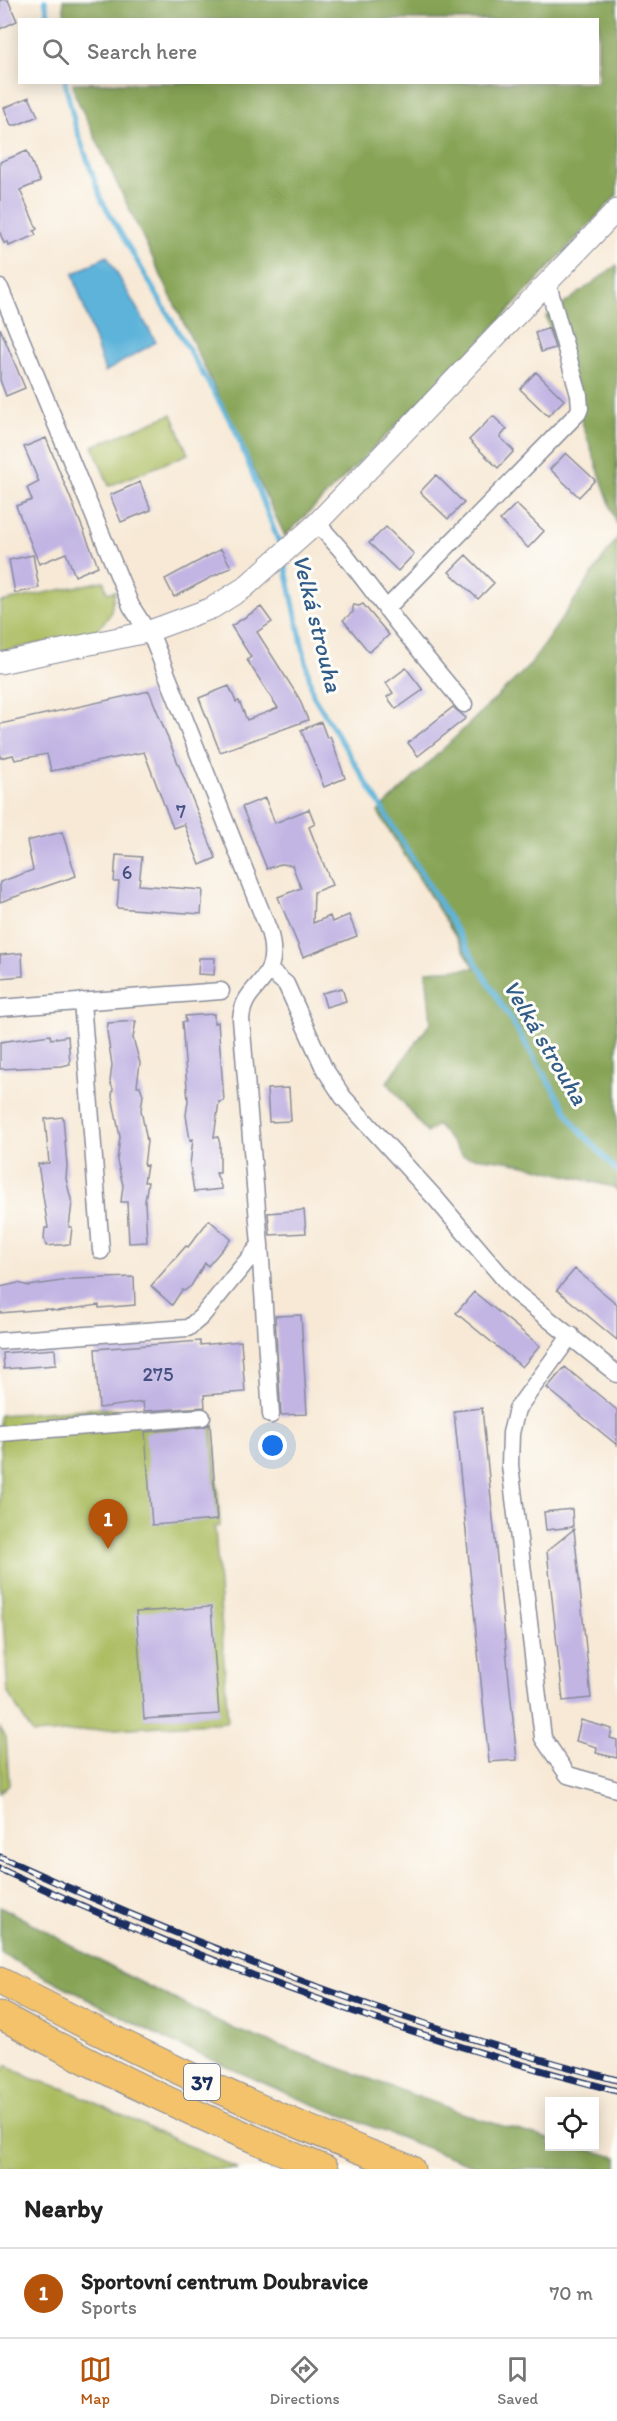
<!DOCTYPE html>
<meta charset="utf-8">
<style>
body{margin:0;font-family:Itim,sans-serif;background:#f2f2f2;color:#222}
.controls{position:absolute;right:18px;bottom:18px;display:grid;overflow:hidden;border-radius:0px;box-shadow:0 3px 15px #0003}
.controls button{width:54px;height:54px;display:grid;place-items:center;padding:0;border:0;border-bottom:2px solid #e0e0e0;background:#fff;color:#222;font:30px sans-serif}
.you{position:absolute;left:273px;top:1446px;width:21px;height:21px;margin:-15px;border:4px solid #fff;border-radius:50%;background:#1a73e8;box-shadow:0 0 0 9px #1a73e833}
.badge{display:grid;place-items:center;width:39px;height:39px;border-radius:50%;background:#b45309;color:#fff;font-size:20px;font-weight:700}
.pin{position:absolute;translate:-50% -50px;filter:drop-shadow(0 2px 3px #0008)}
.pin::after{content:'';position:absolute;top:32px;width:21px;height:18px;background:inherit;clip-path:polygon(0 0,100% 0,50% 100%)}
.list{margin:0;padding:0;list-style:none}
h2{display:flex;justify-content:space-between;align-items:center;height:78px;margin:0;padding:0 24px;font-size:26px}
h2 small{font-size:20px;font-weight:400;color:#767676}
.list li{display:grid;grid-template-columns:39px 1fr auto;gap:18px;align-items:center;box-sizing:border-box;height:90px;padding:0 24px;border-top:2px solid #e0e0e0}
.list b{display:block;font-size:22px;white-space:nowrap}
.list p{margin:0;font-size:20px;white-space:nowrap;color:#767676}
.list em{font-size:20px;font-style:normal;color:#767676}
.icon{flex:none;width:33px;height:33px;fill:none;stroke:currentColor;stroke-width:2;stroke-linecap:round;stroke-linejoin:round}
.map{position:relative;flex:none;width:617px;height:2169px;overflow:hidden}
.search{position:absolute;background:#fff;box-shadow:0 3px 15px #0003;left:18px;right:18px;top:18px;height:66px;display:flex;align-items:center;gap:15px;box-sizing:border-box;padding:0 21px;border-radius:0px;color:#767676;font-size:22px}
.sheet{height:168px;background:#fff}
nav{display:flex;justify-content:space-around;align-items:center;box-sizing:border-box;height:84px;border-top:2px solid #e0e0e0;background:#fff;font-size:16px;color:#767676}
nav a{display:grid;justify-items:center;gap:3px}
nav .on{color:#b45309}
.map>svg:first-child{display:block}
.green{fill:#aabc5f;stroke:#62765e;stroke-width:1.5}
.forest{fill:#87a456;stroke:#516a5a;stroke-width:1.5}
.water{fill:#5db3da;stroke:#3c719c;stroke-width:1.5}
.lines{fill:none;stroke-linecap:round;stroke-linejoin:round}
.stream{stroke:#5db3da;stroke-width:5}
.building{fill:#c2b5e4}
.minor-casing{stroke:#898c9a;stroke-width:19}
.tertiary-casing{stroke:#898c9a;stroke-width:23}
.trunk-casing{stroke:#898c9a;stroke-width:29}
.minor{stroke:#fff;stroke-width:16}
.tertiary{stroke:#fff;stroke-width:21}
.trunk{stroke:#f3c26a;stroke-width:27}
.rail-casing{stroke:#1b2f5e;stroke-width:7}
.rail{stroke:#fdfcf7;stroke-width:4.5;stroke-dasharray:14;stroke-linecap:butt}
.labels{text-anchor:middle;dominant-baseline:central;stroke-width:6;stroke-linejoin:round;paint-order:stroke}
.number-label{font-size:20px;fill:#455080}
.shield{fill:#fdfcf7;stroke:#5f6c8c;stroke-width:1.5}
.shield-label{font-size:21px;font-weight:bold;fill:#1b2f5e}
.water-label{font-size:24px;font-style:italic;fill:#325d89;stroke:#fdfcf7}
</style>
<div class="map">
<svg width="617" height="2169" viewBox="0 0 617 2169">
<rect width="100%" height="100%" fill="#fdfcf7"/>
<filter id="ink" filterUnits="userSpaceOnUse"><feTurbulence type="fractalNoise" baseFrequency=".0167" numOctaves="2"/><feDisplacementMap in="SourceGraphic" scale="12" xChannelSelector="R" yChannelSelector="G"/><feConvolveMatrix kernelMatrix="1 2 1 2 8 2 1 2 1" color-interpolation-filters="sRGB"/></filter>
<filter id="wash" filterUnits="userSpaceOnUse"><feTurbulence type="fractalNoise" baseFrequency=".008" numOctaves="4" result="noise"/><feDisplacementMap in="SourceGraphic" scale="24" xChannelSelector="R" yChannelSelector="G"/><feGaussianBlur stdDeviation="1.35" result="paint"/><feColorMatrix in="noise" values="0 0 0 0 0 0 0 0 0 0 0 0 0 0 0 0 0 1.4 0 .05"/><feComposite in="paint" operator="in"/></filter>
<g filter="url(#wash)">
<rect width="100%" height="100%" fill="#f7e9d6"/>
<path class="green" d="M 172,414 L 188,454 L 109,486 L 93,446 Z
M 104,581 L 107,593 L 115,591 L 110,615 L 95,632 L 0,652 L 0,602 Z
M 100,1408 L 213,1423 L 220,1526 L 215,1527 L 228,1722 L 33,1734 L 8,1693 L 0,1572 L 0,1415 Z
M 0,1728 L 6,1737 L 9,1784 L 0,1793 Z
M 7,2065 L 30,2078 L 66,2089 L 238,2169 L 0,2169 L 0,2075 Z"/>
<path class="forest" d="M 63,0 L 617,0 L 617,195 L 470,352 L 285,536 L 75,95 L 73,83 L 598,82 L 598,20 L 65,20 Z
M 617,265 L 617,525 L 546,317 Z
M 617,538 L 617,1191 L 613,1187 L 508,1161 L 463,1156 L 437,1125 L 427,1133 L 387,1082 L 431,1022 L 426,971 L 475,968 L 378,812 L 530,665 Z
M 0,1906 L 118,1971 L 234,2029 L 476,2118 L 549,2139 L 550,2146 L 577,2147 L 617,2157 L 617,2169 L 482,2169 L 297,2098 L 165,2039 L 0,1953 Z"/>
<path class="water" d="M 107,256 L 156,342 L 105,372 L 73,274 Z"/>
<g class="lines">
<path class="stream" d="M 45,0 L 49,20
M 65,82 L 75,125 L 102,201 L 235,429 L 281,548
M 284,560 L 313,695 L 575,1125 L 617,1171"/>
</g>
<g id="blocks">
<path class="building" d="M 0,0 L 8,0 L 17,21 L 0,29 Z
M 29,97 L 38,116 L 17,125 L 11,125 L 4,108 Z
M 27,151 L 40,182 L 20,190 L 37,229 L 34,231 L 36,235 L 9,246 L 8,242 L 4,243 L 0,233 L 0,162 Z
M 0,328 L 25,388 L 6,396 L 0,380 Z
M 549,328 L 555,348 L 541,352 L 535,333 Z
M 536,372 L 564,400 L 548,416 L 520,389 Z
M 493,416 L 507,429 L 500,437 L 514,451 L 498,468 L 469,440 Z
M 46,438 L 98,566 L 75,576 L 66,553 L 39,564 L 16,506 L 32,500 L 27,488 L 39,482 L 24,447 Z
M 566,453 L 595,480 L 579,497 L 550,469 Z
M 436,475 L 464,503 L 448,519 L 420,492 Z
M 140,482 L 151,510 L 121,522 L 110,495 Z
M 516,504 L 544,531 L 528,548 L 500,520 Z
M 386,527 L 414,554 L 398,571 L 369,543 Z
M 221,549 L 231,567 L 174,597 L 165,579 Z
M 33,555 L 39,588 L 15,593 L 9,560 Z
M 466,555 L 494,583 L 478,599 L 449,572 Z
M 363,604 L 389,635 L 369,652 L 343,620 L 353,612 L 353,605 L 359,606 Z
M 261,607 L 272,622 L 257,632 L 299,698 L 308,720 L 220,752 L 199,698 L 229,686 L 236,702 L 239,701 L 247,720 L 278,708 L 247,660 L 251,657 L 231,626 Z
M 406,668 L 423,690 L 396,709 L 387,697 L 393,693 L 386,683 Z
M 149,691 L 216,858 L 200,865 L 184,824 L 173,828 L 144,752 L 51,771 L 47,754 L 15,760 L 13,755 L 0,758 L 0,724 Z
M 453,707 L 466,718 L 418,756 L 408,743 Z
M 321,722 L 327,738 L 330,736 L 345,778 L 324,787 L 301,730 Z
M 265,798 L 275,823 L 309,809 L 315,824 L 309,827 L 332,885 L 314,892 L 313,923 L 330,916 L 332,922 L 349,915 L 357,936 L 303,957 L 278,897 L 301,888 L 292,865 L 280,864 L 267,869 L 242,807 Z
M 62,832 L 76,876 L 0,902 L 0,882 L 33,870 L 27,841 Z
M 116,855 L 142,857 L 139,885 L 203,890 L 201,914 L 117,908 L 119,882 L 114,882 Z
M 22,953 L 23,976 L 0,978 L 0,955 Z
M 199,958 L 215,958 L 214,975 L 198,974 Z
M 342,988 L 346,1001 L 326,1007 L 322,993 Z
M 214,1014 L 214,1023 L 218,1022 L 224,1101 L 219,1102 L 214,1137 L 218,1137 L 220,1144 L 220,1173 L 216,1173 L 222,1189 L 194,1192 L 190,1165 L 193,1139 L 190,1140 L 186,1115 L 188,1101 L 182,1022 L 186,1022 L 185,1016 Z
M 136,1021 L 133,1038 L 140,1063 L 137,1086 L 140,1086 L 143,1095 L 141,1110 L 147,1141 L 144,1166 L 147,1165 L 144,1182 L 148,1182 L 145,1201 L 147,1242 L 129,1243 L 127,1202 L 121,1202 L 123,1185 L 117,1161 L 120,1137 L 112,1096 L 113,1089 L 110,1082 L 112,1065 L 107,1031 L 108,1023 Z
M 50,1035 L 51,1039 L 68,1036 L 70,1064 L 62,1066 L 0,1069 L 0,1042 Z
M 289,1088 L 291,1121 L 269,1122 L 267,1089 Z
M 63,1117 L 67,1166 L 66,1179 L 72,1203 L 69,1227 L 72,1227 L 70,1244 L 46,1246 L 44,1238 L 45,1228 L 48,1228 L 38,1164 L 49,1163 L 45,1119 Z
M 304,1210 L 306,1233 L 270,1235 L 268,1213 Z
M 209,1220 L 231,1239 L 208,1266 L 205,1263 L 191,1286 L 184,1291 L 182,1290 L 172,1305 L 151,1286 L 186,1246 L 188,1247 Z
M 575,1269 L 617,1304 L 617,1340 L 557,1290 Z
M 134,1277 L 135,1305 L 99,1308 L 99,1305 L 57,1311 L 47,1309 L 0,1313 L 0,1287 L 18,1283 L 29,1286 L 74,1279 Z
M 474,1292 L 540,1346 L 522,1367 L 456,1313 Z
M 301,1315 L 307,1414 L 281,1415 L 275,1316 Z
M 200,1341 L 200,1345 L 241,1341 L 245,1392 L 204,1395 L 205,1407 L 144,1411 L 143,1402 L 99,1408 L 95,1349 Z
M 55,1349 L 56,1365 L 4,1369 L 3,1353 Z
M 565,1367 L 617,1410 L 617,1445 L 547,1388 Z
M 482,1408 L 517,1760 L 489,1762 L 454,1411 Z
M 210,1424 L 217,1520 L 152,1525 L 145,1432 L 203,1427 Z
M 572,1509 L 573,1527 L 546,1530 L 544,1512 Z
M 574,1529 L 591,1698 L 563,1701 L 547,1551 Z
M 211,1607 L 219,1714 L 144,1719 L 136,1612 Z
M 581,1720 L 612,1729 L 610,1738 L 617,1740 L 617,1758 L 596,1753 L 597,1747 L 576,1741 Z"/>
</g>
</g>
<g filter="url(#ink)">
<use href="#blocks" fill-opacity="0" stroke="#898c9a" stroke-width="1.5"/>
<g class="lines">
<defs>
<path id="minor" d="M 0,288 L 131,606 L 154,642 L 269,931 C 284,985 244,980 241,1019 L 260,1245 L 201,1317 L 188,1328 L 0,1341
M 317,523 L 342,551 L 398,624 L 464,704
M 386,609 L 578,413 L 580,408 L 579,395 L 547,281
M 269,970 L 286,984 L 324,1068 L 343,1097 L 437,1200 L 516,1293 L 617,1374
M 82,1001 L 101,1251
M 0,1008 L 221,991
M 260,1245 L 271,1415
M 571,1335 L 517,1409 L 511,1433 L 510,1465 L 543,1738 L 568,1775 L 617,1789
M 0,1433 L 202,1417"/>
<path id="tertiary" d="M 0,663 L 147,632 L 212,608 L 244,588 L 317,523 L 617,210"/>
<path id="trunk" d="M 0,1981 C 134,2051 269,2117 411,2169
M 0,2015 C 105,2073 214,2124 325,2169"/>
</defs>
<use href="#minor" class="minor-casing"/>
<use href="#tertiary" class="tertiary-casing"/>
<use href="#trunk" class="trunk-casing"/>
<use href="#minor" class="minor"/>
<use href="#tertiary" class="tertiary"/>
<use href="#trunk" class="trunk"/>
<defs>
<path id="rail" d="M 0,1857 C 199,1948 405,2025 617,2080
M 0,1869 C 199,1961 405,2036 617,2091"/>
</defs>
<use href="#rail" class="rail-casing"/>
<use href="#rail" class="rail"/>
</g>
</g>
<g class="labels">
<g class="number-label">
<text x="181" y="811">7</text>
<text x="127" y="872">6</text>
<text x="158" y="1374">275</text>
</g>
<rect class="shield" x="184" y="2064" width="36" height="36" rx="4.5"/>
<g class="shield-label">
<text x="202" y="2082">37</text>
</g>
<g class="water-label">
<text transform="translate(318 623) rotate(76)">Velká strouha</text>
<text transform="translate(546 1042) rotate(59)">Velká strouha</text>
</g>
</g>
</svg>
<div class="controls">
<button><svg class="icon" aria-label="locate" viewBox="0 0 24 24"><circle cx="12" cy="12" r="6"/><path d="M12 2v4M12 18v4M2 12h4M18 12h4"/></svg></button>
</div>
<div class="you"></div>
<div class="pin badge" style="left:108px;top:1549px">1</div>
<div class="search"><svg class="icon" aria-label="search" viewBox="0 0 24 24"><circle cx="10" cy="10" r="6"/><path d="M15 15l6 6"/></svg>Search here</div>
</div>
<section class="sheet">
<h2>Nearby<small></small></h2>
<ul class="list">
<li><span class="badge">1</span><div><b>Sportovní centrum Doubravice</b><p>Sports</p></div><em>70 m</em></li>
</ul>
</section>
<nav>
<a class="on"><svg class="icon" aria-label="map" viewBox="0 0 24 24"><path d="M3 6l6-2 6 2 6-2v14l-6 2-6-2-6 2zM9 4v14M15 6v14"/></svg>Map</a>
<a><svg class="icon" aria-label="directions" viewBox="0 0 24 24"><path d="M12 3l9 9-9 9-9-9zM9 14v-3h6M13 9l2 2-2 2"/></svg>Directions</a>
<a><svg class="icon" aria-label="saved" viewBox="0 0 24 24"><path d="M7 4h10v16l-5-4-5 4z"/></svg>Saved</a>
</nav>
